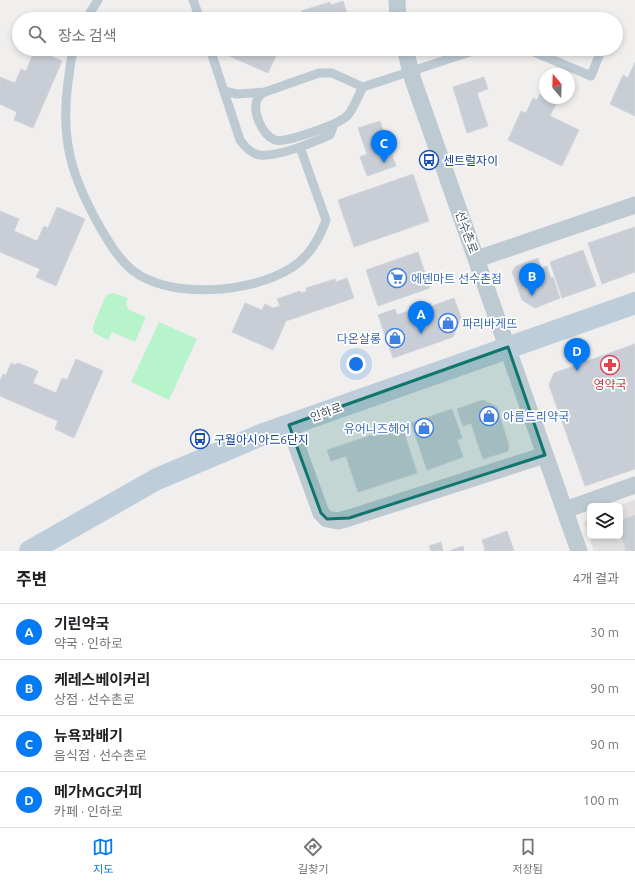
<!DOCTYPE html>
<html lang="ko">
<meta charset="utf-8">
<style>
body{margin:0;font-family:Ubuntu,"Noto Sans KR",sans-serif;background:#f2f2f2;color:#202124}
.controls{position:absolute;right:12px;bottom:12px;display:grid;overflow:hidden;border-radius:6px;box-shadow:0 2px 6px #0003}
.controls button{width:36px;height:36px;display:grid;place-items:center;padding:0;border:0;border-bottom:1px solid #e0e0e0;background:#fff;color:#202124;font:20px sans-serif}
.compass{position:absolute;left:539px;top:68px;width:36px;height:36px;border-radius:50%;background:#fff;box-shadow:0 2px 6px #0003;rotate:341deg}
.you{position:absolute;left:356px;top:364px;width:14px;height:14px;margin:-10px;border:3px solid #fff;border-radius:50%;background:#1a73e8;box-shadow:0 0 0 6px #1a73e833}
.badge{display:grid;place-items:center;width:26px;height:26px;border-radius:50%;background:#047af4;color:#fff;font-size:13px;font-weight:700}
.pin{position:absolute;translate:-50% -33px;filter:drop-shadow(0 1px 2px #0008)}
.pin::after{content:'';position:absolute;top:21px;width:14px;height:12px;background:inherit;clip-path:polygon(0 0,100% 0,50% 100%)}
.list{margin:0;padding:0;list-style:none}
h2{display:flex;justify-content:space-between;align-items:center;height:52px;margin:0;padding:0 16px;font-size:17px}
h2 small{font-size:13px;font-weight:400;color:#757577}
.list li{display:grid;grid-template-columns:26px 1fr auto;gap:12px;align-items:center;box-sizing:border-box;height:56px;padding:0 16px;border-top:1px solid #e0e0e0}
.list b{display:block;font-size:15px;white-space:nowrap}
.list p{margin:0;font-size:13px;white-space:nowrap;color:#757577}
.list em{font-size:13px;font-style:normal;color:#757577}
.icon{flex:none;width:22px;height:22px;fill:none;stroke:currentColor;stroke-width:2;stroke-linecap:round;stroke-linejoin:round}
.map{position:relative;flex:none;width:635px;height:551px;overflow:hidden}
.search{position:absolute;background:#fff;box-shadow:0 2px 6px #0003;left:12px;right:12px;top:12px;height:44px;display:flex;align-items:center;gap:10px;box-sizing:border-box;padding:0 14px;border-radius:22px;color:#757577;font-size:15px}
.sheet{height:276px;background:#fff}
nav{display:flex;justify-content:space-around;align-items:center;box-sizing:border-box;height:56px;border-top:1px solid #e0e0e0;background:#fff;font-size:11px;color:#757577}
nav a{display:grid;justify-items:center;gap:2px}
nav .on{color:#047af4}
.map>svg:first-child{display:block}
.education{fill:#e2dfe0}
.green{fill:#b7f4cb}
.building{fill:#c9cdd5;stroke:#d1d4db}
.lines{fill:none;stroke-linecap:round;stroke-linejoin:round}
.lane{stroke:#bdcad2;stroke-width:9}
.street{stroke:#bdcad2;stroke-width:17}
.secondary{stroke:#becdda;stroke-width:22}
.marked{fill:#0f766e;fill-opacity:0.2;stroke:#0f766e;stroke-width:3;stroke-linejoin:round}
.labels{text-anchor:middle;dominant-baseline:central;stroke-width:3.5;stroke-linejoin:round;paint-order:stroke}
.transit-label{font-size:12px;fill:#164399;stroke:#fff;text-anchor:start}
.street-label{font-size:12px;fill:#44535e;stroke:#fff}
.shop-label{font-size:12px;fill:#366cbe;stroke:#fff;text-anchor:start}
.health-label{font-size:12px;fill:#be3a42;stroke:#fff}
</style>
<div class="map">
<svg width="635" height="551" viewBox="0 0 635 551">
<rect width="100%" height="100%" fill="#f1eeee"/>
<path class="education" d="M 635,500 L 635,551 L 594,551 L 584,523 L 589,516 L 590,536 L 620,536 L 620,506 L 618,506 Z"/>
<path class="green" d="M 113,293 L 128,298 L 126,304 L 129,310 L 146,317 L 135,342 L 112,332 L 108,340 L 94,333 L 93,326 L 106,295 Z
M 159,322 L 197,339 L 169,400 L 131,382 Z"/>
<path class="building" d="M 343,1 L 349,19 L 281,19 L 295,14 L 296,16 L 302,14 L 301,11 L 330,2 L 331,5 Z
M 35,49 L 62,61 L 33,128 L 14,120 L 17,112 L 0,104 L 0,77 L 15,83 L 21,69 L 26,71 Z
M 230,49 L 279,49 L 268,73 L 227,55 Z
M 635,62 L 635,116 L 610,104 L 623,75 L 628,78 Z
M 484,77 L 488,89 L 477,93 L 488,126 L 467,133 L 453,87 Z
M 540,94 L 545,98 L 557,102 L 550,116 L 579,130 L 562,166 L 508,140 L 521,111 L 526,113 L 533,98 L 537,100 Z
M 380,121 L 396,166 L 367,176 L 360,157 L 367,154 L 358,128 Z
M 413,174 L 429,221 L 354,247 L 338,200 Z
M 57,207 L 85,219 L 56,286 L 36,277 L 40,269 L 0,252 L 0,211 L 19,219 L 14,231 L 37,241 L 44,226 L 48,228 Z
M 635,227 L 635,272 L 602,284 L 588,243 Z
M 583,250 L 596,286 L 562,298 L 550,262 Z
M 418,252 L 430,288 L 378,306 L 366,270 Z
M 538,258 L 541,268 L 547,266 L 551,278 L 553,277 L 560,298 L 535,308 L 522,300 L 512,272 L 516,266 Z
M 347,278 L 354,298 L 286,321 L 273,350 L 232,332 L 245,303 L 262,310 L 265,304 L 273,308 L 280,306 L 277,299 L 300,291 L 301,293 L 307,291 L 306,288 L 335,279 L 336,282 Z
M 454,298 L 461,317 L 453,337 L 393,358 L 378,315 L 395,309 L 397,315 L 431,303 L 432,306 Z
M 635,344 L 635,469 L 585,486 L 549,385 L 554,373 Z
M 76,359 L 103,371 L 74,438 L 55,429 L 58,421 L 0,396 L 0,381 L 3,374 L 6,375 L 11,363 L 15,365 L 18,363 L 38,371 L 33,383 L 56,393 L 62,378 L 67,380 Z
M 483,400 L 497,407 L 509,446 L 508,451 L 483,459 L 471,423 L 463,426 L 457,409 Z
M 452,409 L 462,438 L 457,440 L 463,457 L 427,470 L 411,423 Z
M 399,426 L 403,429 L 417,473 L 358,492 L 346,456 L 331,461 L 327,450 Z
M 635,515 L 635,551 L 626,551 L 620,533 L 620,521 Z
M 507,531 L 514,551 L 483,551 L 485,550 L 482,540 Z
M 441,542 L 443,551 L 431,551 L 429,546 Z
M 463,546 L 464,551 L 449,551 Z"/>
<g class="lines">
<path class="lane" d="M 193,0 L 200,19
M 86,19 L 98,0
M 74,49 C 70,59 70,71 68,82 C 60,141 72,178 101,229 C 110,244 118,258 132,270 C 169,300 252,293 291,268 C 308,258 320,238 326,220 L 300,147
M 210,49 L 240,140 C 245,147 252,154 260,155 C 278,157 314,142 330,135 L 334,124
M 527,49 L 591,76 L 600,53 L 598,49
M 363,87 C 358,95 354,109 347,116 C 339,124 284,144 275,140 C 262,135 251,110 258,98 C 259,96 263,93 265,92 L 319,73 L 332,73 L 363,87 L 479,49
M 224,91 L 237,94 L 265,92"/>
<path class="street" d="M 397,0 L 398,19
M 405,49 L 413,80 L 579,551
M 477,259 L 635,205
M 289,425 L 321,513 L 327,519 L 338,521 L 349,518 L 545,455
M 565,510 L 635,485"/>
<path class="secondary" d="M 30,551 L 157,479 L 266,433 L 635,303"/>
</g>
<path class="marked" d="M 508,347 L 545,455 L 349,518 L 327,519 L 321,513 L 289,425 Z"/>
<defs>
<symbol id="bus-ring" viewBox="-11 -11 22 22"><circle r="9.5" fill="#fff" stroke="#1a4fb4" stroke-width="1.5"/><path d="M-5-6H5V4H4V6H2V4H-2V6H-4V4H-5ZM-3.5-4V0h7V-4ZM-3.5 1.2v1.5H-2V1.2ZM2 1.2v1.5H3.5V1.2Z" fill="#1a4fb4"/></symbol>
<symbol id="supermarket-ring" viewBox="-11 -11 22 22"><circle r="9.5" fill="#fff" stroke="#3f7fe0" stroke-width="1.5"/><path d="M-6-5.5h2.5l.6 2H6L4.5 2H-2.5L-4.4-4H-6ZM-1.5 3.2a1.3 1.3 0 1 0 .1 0ZM3 3.2a1.3 1.3 0 1 0 .1 0Z" fill="#3f7fe0"/></symbol>
<symbol id="shop-ring" viewBox="-11 -11 22 22"><circle r="9.5" fill="#fff" stroke="#3f7fe0" stroke-width="1.5"/><path d="M-5-2.5h2.3a2.7 3.5 0 0 1 5.4 0H5L5.5 6h-11ZM-1.5-2.5h3a1.5 2.3 0 0 0-3 0Z" fill="#3f7fe0"/></symbol>
<symbol id="pharmacy-ring" viewBox="-11 -11 22 22"><circle r="9.5" fill="#fff" stroke="#e0444e" stroke-width="1.5"/><path d="M-2-6h4v4h4v4h-4v4h-4v-4h-4v-4h4Z" fill="#e0444e"/></symbol>
</defs>
<g fill-rule="evenodd">
<use href="#bus-ring" x="418" y="149" width="22" height="22"/>
<use href="#supermarket-ring" x="386" y="267" width="22" height="22"/>
<use href="#shop-ring" x="437" y="312" width="22" height="22"/>
<use href="#shop-ring" x="384" y="327" width="22" height="22"/>
<use href="#pharmacy-ring" x="599" y="354" width="22" height="22"/>
<use href="#shop-ring" x="478" y="405" width="22" height="22"/>
<use href="#shop-ring" x="413" y="417" width="22" height="22"/>
<use href="#bus-ring" x="189" y="428" width="22" height="22"/>
</g>
<g class="labels">
<g class="transit-label">
<text x="443" y="160">센트럴자이</text>
<text x="214" y="439">구월아시아드6단지</text>
</g>
<g class="street-label">
<text transform="translate(467 232) rotate(70)">선수촌로</text>
<text transform="translate(326 412) rotate(-20)">인하로</text>
</g>
<g class="shop-label">
<text x="411" y="278">에덴마트 선수촌점</text>
<text x="462" y="323">파리바게뜨</text>
<text x="381" y="338" text-anchor="end">다온살롱</text>
<text x="503" y="416">아름드리약국</text>
<text x="410" y="428" text-anchor="end">유어니즈헤어</text>
</g>
<g class="health-label">
<text x="610" y="384">영약국</text>
</g>
</g>
</svg>
<div class="controls">
<button><svg class="icon" aria-label="layers" viewBox="0 0 24 24"><path d="M12 4l9 5-9 5-9-5zM3 14l9 5 9-5"/></svg></button>
</div>
<svg class="compass" viewBox="-18 -18 36 36"><path d="M0-13l5 13h-10z" fill="#e53935"/><path d="M0 13l5-13h-10z" fill="#757577"/></svg>
<div class="you"></div>
<div class="pin badge" style="left:421px;top:334px">A</div>
<div class="pin badge" style="left:532px;top:296px">B</div>
<div class="pin badge" style="left:384px;top:163px">C</div>
<div class="pin badge" style="left:577px;top:371px">D</div>
<div class="search"><svg class="icon" aria-label="search" viewBox="0 0 24 24"><circle cx="10" cy="10" r="6"/><path d="M15 15l6 6"/></svg>장소 검색</div>
</div>
<section class="sheet">
<h2>주변<small>4개 결과</small></h2>
<ul class="list">
<li><span class="badge">A</span><div><b>기린약국</b><p>약국 · 인하로</p></div><em>30 m</em></li>
<li><span class="badge">B</span><div><b>케레스베이커리</b><p>상점 · 선수촌로</p></div><em>90 m</em></li>
<li><span class="badge">C</span><div><b>뉴욕꽈배기</b><p>음식점 · 선수촌로</p></div><em>90 m</em></li>
<li><span class="badge">D</span><div><b>메가MGC커피</b><p>카페 · 인하로</p></div><em>100 m</em></li>
</ul>
</section>
<nav>
<a class="on"><svg class="icon" aria-label="map" viewBox="0 0 24 24"><path d="M3 6l6-2 6 2 6-2v14l-6 2-6-2-6 2zM9 4v14M15 6v14"/></svg>지도</a>
<a><svg class="icon" aria-label="directions" viewBox="0 0 24 24"><path d="M12 3l9 9-9 9-9-9zM9 14v-3h6M13 9l2 2-2 2"/></svg>길찾기</a>
<a><svg class="icon" aria-label="saved" viewBox="0 0 24 24"><path d="M7 4h10v16l-5-4-5 4z"/></svg>저장됨</a>
</nav>
